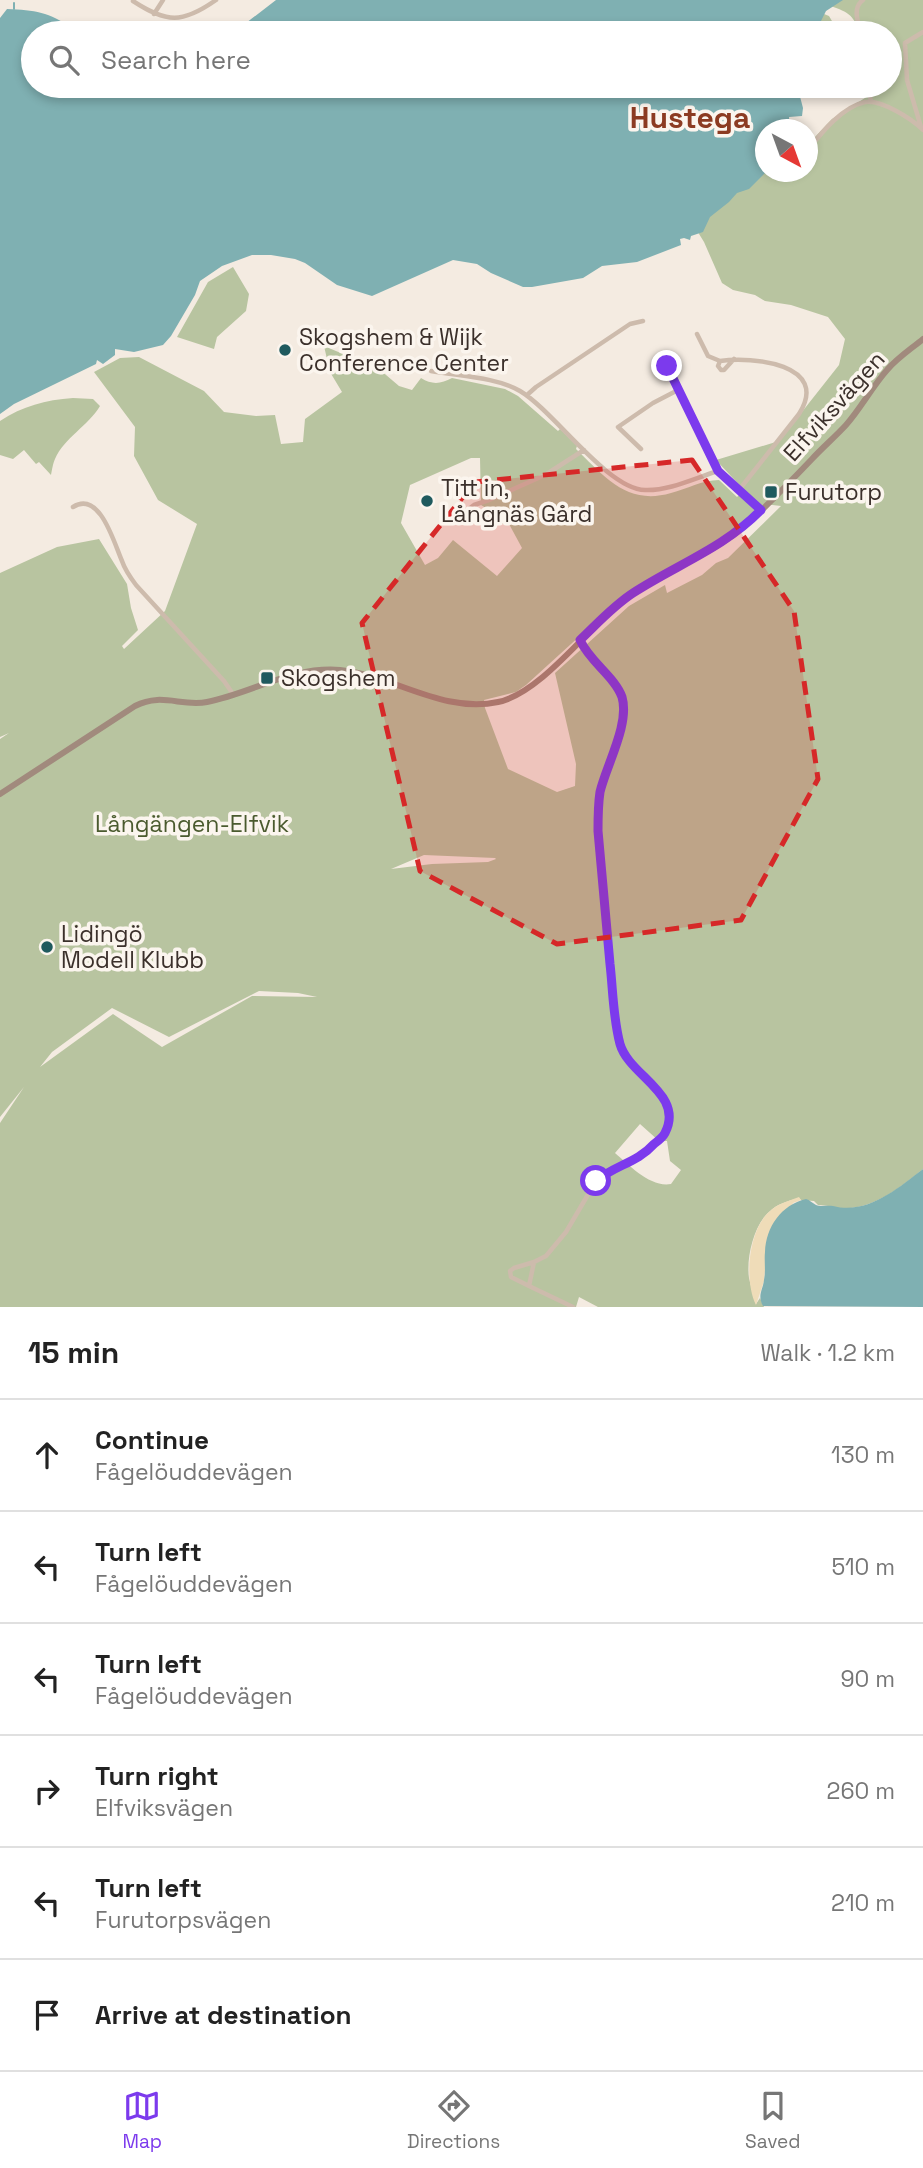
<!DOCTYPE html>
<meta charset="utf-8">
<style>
body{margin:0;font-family:"Space Grotesk",sans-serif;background:#f2f2f2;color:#222}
.compass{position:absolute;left:755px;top:119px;width:63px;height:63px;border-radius:50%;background:#fff;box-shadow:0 4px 10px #0003;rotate:139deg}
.stop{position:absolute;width:21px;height:21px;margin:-16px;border:5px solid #7c3aed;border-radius:50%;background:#fff}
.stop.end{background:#7c3aed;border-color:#fff;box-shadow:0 2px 7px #0008}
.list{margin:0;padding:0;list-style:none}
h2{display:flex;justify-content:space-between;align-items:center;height:91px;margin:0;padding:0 28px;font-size:30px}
h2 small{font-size:23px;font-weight:400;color:#767676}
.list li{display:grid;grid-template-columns:46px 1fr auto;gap:21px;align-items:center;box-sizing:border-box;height:112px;padding:0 28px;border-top:2px solid #e0e0e0}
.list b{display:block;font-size:26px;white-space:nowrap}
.list p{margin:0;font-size:23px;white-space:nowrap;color:#767676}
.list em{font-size:23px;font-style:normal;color:#767676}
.icon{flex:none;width:38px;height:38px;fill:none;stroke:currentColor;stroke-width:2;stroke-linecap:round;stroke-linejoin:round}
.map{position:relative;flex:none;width:923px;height:1307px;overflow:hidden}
.search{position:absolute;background:#fff;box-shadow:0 4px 10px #0003;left:21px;right:21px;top:21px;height:77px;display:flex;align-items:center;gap:18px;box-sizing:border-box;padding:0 24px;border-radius:38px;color:#767676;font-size:26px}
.sheet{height:763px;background:#fff}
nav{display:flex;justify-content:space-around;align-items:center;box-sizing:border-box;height:98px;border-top:2px solid #e0e0e0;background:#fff;font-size:19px;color:#767676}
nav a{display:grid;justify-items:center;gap:4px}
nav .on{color:#7c3aed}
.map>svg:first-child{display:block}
.green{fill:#b8c4a0;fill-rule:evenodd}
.sand{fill:#efdcb8}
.water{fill:#7fb0b2}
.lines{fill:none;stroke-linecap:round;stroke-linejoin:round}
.stream{stroke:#7fb0b2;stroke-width:2}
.street{stroke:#cdbbac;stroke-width:4.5}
.secondary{stroke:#a18a7d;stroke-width:6}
.route{stroke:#7c3aed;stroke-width:9}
.marked{fill:#d62828;fill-opacity:0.2;stroke:#d62828;stroke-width:5;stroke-dasharray:14 9;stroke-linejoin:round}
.poi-dot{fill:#1f5a5e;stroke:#fbf5ee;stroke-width:2.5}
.labels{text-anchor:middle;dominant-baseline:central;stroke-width:7;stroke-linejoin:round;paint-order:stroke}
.poi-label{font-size:23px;fill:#3b302b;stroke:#fbf5ee;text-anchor:start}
.street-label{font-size:23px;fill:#3b302b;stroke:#fbf5ee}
.park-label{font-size:23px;fill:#4a5a2e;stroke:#fbf5ee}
.district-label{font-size:30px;font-weight:bold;fill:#8c3b22;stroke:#fbf5ee}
</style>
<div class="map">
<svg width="923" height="1307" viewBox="0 0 923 1307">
<rect width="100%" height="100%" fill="#f4ebe1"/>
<path class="green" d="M 667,0 L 923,0 L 923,1169 C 902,1186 879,1205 851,1208 C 839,1210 829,1205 818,1205 L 814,1201 L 801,1200 L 799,1198 C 788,1201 777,1204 769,1212 C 754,1225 746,1258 749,1278 C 751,1287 754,1296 756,1304 L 760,1298 L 764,1307 L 598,1307 L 579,1297 L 576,1307 L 0,1307 L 0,1123 L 24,1087 L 0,1117 L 0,739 L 9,733 L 0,737 L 0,573 L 57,547 L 99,539 L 127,584 L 131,608 L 138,630 L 122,646 L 124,649 L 165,611 L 197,524 L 158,500 L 134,456 L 135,427 L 94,372 L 120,358 L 139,357 L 204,391 L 224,412 L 256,416 L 275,415 L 281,444 L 303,442 L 305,419 L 342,392 L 330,372 L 324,346 L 379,369 L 399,386 L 412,390 L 421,378 C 432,385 441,384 452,378 L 505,389 L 518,396 L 558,431 L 560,429 L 577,446 L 576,449 C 604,476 627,506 671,493 C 687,489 702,480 719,480 L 737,497 L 744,490 L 716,460 L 779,441 L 839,365 L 845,339 L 828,317 L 791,305 L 765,301 L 755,295 L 733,290 L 722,283 L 704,242 L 616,99 L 766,130 L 766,172 L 808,172 L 808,137 L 814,140 L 815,137 L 832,119 L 868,96 L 867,91 L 862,87 L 844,86 L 844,88 L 826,90 L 824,86 L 890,86 L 890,33 L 860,33 C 852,10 844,12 824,3 L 819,12 L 829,16 L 839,33 L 650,33 ZM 471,458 L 480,458 L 481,505 L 498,515 L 502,524 L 509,524 L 522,548 L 497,576 L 453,540 L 438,558 L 425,565 L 401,523 L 410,485 ZM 764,504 L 781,506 L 728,558 L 716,563 L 702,575 L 667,593 L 665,585 L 629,606 L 555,673 L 576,764 L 575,786 L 557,792 L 508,769 L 485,708 L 484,700 L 516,692 L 526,685 L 626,594 L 724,539 L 743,525 ZM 424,855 L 495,858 L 496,859 L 488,862 L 432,864 L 391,869 ZM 259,991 L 298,993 L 317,997 L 252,996 L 162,1047 L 113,1014 L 40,1067 L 52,1052 L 112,1008 L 169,1037 ZM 640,1124 L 659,1141 L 667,1141 L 670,1161 L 681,1170 L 671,1184 C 651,1188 629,1165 615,1153 Z
M 233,267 L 249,294 L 246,311 L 217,337 L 214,349 L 177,337 L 208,282 Z
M 73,398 L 93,399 L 100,406 C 88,426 64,438 55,459 C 53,463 52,470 51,475 L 39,462 L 36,464 L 24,450 L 13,459 L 0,455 L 0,421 C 23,406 45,400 73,398 Z"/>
<path class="sand" d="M 799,1197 L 801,1200 L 793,1203 L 765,1271 L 764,1281 L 756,1305 C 744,1281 748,1231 769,1212 C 777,1204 788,1201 799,1197 Z"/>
<path class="water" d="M 276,0 L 843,0 L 826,11 L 815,33 L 233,33 Z
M 7,9 C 35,10 49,12 72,28 L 70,33 L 33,33 L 33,86 L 803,86 L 798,89 L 803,108 L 802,116 L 789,117 L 790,129 L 766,130 L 766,172 L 749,189 L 737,193 L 729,202 L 710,217 L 703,232 L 691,236 L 690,240 L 684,238 L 680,239 L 681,245 L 637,262 L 602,266 L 583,278 L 532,287 L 523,287 L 491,273 L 477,264 L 453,260 L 372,296 L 337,285 L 305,263 L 295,259 L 271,255 L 252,255 L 222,266 L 200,281 L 195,295 L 171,336 L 163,345 L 134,352 L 115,349 L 115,355 L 103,364 L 97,360 L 96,364 L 14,404 L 0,414 L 0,18 Z
M 923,1169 L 923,1307 L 763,1306 C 757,1295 763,1290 764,1280 C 766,1271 764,1261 765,1252 C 766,1227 781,1205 806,1199 C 810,1200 812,1203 816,1205 C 821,1207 827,1205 833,1206 C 867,1215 897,1189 923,1169 Z"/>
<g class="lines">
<path class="stream" d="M 14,3 L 14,9"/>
<path class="street" d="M 133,1 C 167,23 182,24 216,0
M 154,14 L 163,0
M 861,33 C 858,22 852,8 863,0
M 868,86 L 871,102
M 921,127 L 907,80 L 905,43 L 923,32
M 808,150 C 821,133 842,107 865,102 C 881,99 912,119 923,130
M 697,334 L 708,356 L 720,361
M 734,359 L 724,370 L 721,370 L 718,366 L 720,361 C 752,356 831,364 799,414 L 739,490
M 667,366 L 718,471 L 761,511
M 431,371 C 457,376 497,377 520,391 C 554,411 607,489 645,490 C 669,491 695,478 718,471
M 527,395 L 536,387 L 630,324 L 643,321
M 641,449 L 618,427 L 653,403 L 678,390
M 73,507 C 100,490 114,543 122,561 C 125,570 130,577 136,585 L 224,681 L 233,694
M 448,516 L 457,518 L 474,505 L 489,500 L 545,475 L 584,450
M 534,1262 L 529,1286 L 511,1277 L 510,1271 L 514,1268 L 534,1262 L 546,1256 L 566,1232 L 596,1181 L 612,1169 L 630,1163 L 646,1153 L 665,1134 L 669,1120 L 669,1110 L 665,1098 L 626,1057 L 620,1043 L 615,1011 L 598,831 C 598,818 598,805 600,793 C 606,766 630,724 622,698 C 615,677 590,662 580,641
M 529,1286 L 573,1307"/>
<path class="secondary" d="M 0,794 L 135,706 C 162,692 181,707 207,702 C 253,693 291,666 340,670 C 393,675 442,714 498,702 C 538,694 584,634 615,607 C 655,572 710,558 749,522 C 771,502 792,480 812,459 C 823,447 835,437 846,425 C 861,408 872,387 887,370 C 897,358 911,349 923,339"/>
</g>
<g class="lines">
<path class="route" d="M 596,1181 C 615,1165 637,1163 654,1144 C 658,1141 663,1137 665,1133 C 685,1094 629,1076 620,1044 C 613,1018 613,990 610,964 C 606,919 602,875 598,831 C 598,818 598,805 600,792 C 606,766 630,724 622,697 C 615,677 590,662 580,640 C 597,624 613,606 633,593 C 676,565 724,548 761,510 L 718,471 L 667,366"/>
</g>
<path class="marked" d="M 692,460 L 794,611 L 818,779 L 741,920 L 557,944 L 420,871 L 362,623 L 475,482 Z"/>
<g class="poi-dot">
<circle cx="285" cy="350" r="7"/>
<rect x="764" y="485" width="14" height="14" rx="3.5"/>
<circle cx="427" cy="501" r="7"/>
<rect x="260" y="671" width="14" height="14" rx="3.5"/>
<circle cx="47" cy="947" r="7"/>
</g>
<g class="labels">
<g class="poi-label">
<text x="299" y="337">Skogshem &amp; Wijk<tspan x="299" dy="26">Conference Center</tspan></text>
<text x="441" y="488">Titt in,<tspan x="441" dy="26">Långnäs Gård</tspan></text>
<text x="785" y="492">Furutorp</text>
<text x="281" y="678">Skogshem</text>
<text x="61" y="934">Lidingö<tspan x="61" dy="26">Modell Klubb</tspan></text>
</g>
<g class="street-label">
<text transform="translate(834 406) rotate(-48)">Elfviksvägen</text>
</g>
<g class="park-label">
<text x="192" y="824">Långängen-Elfvik</text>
</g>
<g class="district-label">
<text x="690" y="117">Hustega</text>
</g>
</g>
</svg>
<svg class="compass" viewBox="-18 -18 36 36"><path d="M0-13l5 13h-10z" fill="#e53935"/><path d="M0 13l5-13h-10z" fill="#767676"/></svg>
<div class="stop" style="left:596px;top:1181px"></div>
<div class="stop end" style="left:667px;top:366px"></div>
<div class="search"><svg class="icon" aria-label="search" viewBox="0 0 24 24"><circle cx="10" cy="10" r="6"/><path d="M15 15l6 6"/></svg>Search here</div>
</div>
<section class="sheet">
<h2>15 min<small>Walk · 1.2 km</small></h2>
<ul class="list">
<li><svg class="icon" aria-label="ahead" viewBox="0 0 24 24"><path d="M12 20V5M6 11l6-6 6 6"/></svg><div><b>Continue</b><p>Fågelöuddevägen</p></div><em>130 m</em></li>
<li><svg class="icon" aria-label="left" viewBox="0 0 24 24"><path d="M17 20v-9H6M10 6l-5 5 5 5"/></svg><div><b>Turn left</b><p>Fågelöuddevägen</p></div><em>510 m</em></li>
<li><svg class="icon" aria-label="left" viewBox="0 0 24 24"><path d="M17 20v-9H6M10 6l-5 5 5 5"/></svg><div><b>Turn left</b><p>Fågelöuddevägen</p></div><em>90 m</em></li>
<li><svg class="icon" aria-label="right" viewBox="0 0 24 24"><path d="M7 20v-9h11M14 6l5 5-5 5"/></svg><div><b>Turn right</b><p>Elfviksvägen</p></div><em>260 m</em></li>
<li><svg class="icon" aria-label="left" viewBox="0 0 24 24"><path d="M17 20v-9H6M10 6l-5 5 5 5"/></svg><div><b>Turn left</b><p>Furutorpsvägen</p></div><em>210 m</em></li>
<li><svg class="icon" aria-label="arrive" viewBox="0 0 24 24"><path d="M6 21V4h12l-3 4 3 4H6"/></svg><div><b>Arrive at destination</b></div></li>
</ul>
</section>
<nav>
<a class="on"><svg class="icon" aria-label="map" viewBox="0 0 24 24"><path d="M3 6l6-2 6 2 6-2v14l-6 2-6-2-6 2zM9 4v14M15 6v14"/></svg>Map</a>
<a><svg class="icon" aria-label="directions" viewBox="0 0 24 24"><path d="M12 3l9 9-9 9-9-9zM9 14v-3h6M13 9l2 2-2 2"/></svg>Directions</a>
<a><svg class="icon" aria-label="saved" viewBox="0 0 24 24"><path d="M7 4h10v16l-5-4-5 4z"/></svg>Saved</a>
</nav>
